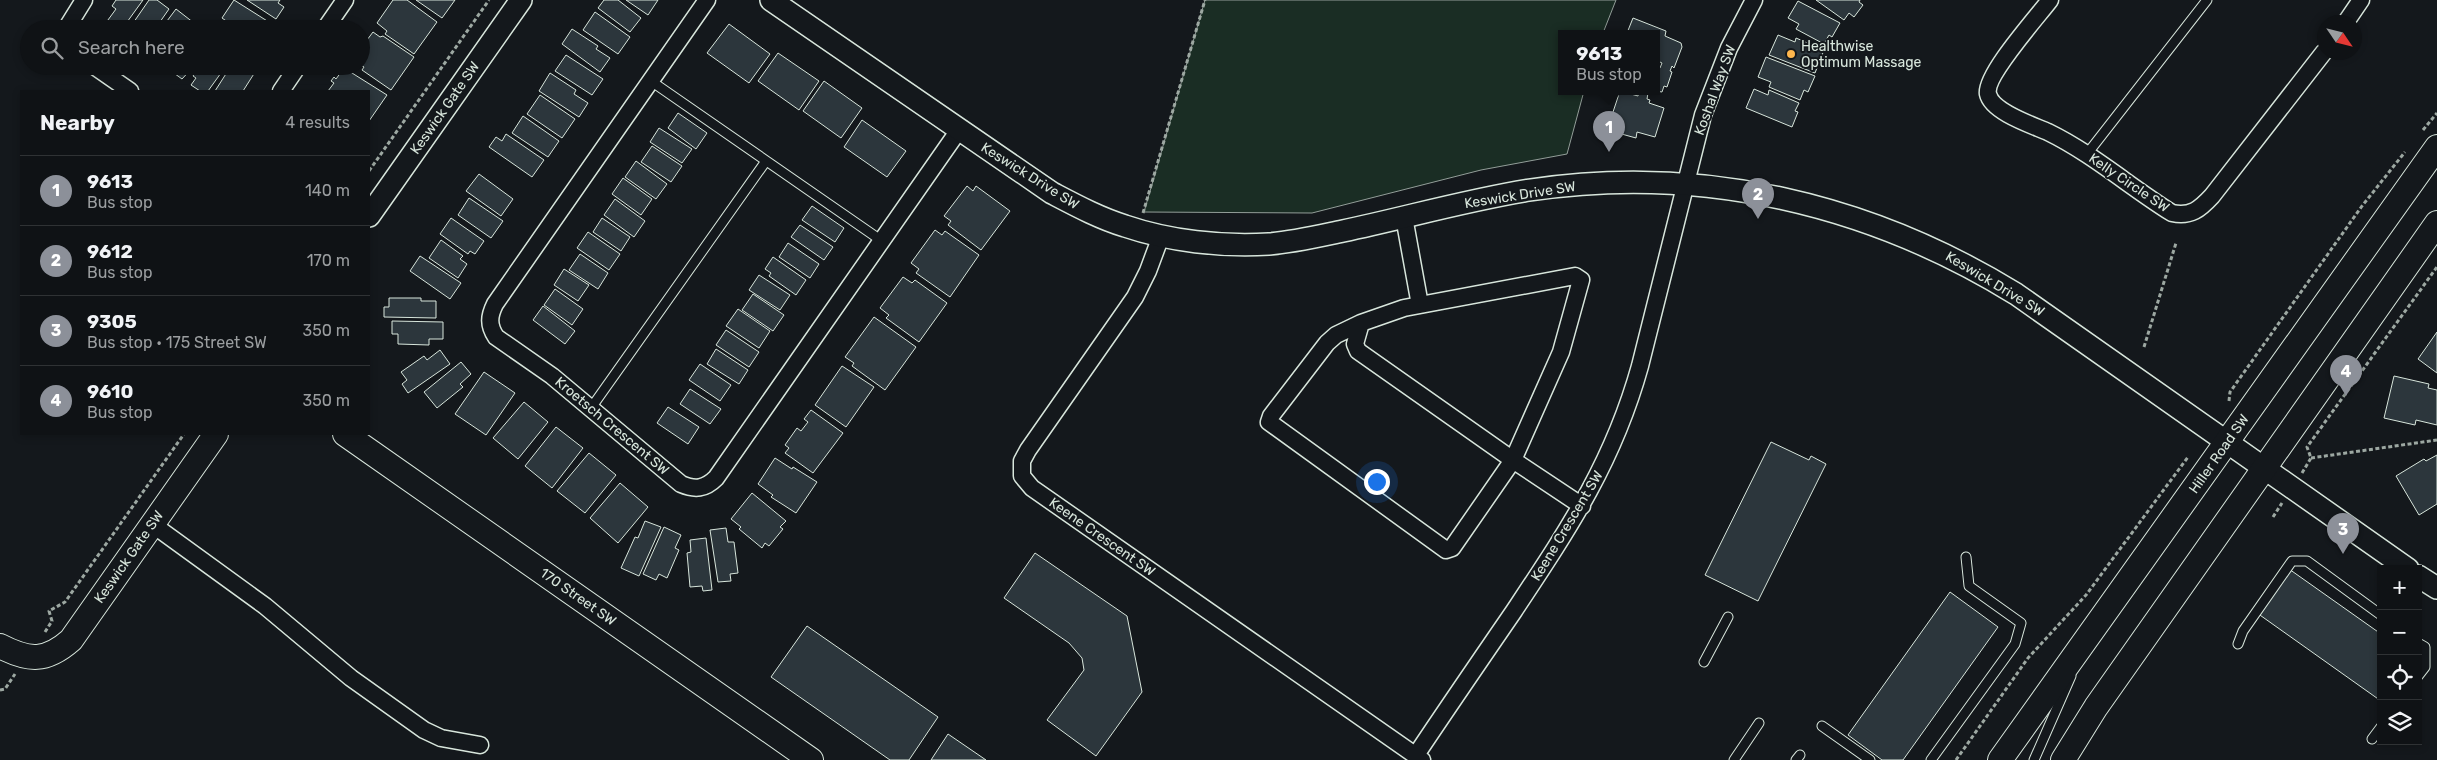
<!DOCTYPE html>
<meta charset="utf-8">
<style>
body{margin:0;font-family:Rubik,sans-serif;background:#181b1e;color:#f1f3f6}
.controls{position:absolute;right:15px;bottom:15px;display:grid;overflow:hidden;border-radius:0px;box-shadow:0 2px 8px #0003}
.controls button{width:45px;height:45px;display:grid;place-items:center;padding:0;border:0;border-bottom:1px solid #2f3234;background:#0f1215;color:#f1f3f6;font:25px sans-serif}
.compass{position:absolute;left:2317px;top:15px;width:45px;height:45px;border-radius:50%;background:#0f1215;box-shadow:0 2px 8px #0003;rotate:125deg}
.you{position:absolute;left:1376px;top:481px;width:18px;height:18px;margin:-12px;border:4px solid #fff;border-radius:50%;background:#1a73e8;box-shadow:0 0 0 8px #1a73e833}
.badge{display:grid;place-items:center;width:32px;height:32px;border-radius:50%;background:#8c9099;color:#fff;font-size:16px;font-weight:700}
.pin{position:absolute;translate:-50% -41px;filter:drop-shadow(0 1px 2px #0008)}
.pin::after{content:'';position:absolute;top:26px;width:18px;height:15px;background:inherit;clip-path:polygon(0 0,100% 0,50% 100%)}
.popup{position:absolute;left:1558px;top:30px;width:102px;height:65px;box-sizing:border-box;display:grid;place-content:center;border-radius:0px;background:#0f1215;filter:drop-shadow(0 1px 4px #0005);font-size:16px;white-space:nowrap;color:#9b9ea0}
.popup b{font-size:19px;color:#f1f3f6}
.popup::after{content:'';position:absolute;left:50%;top:100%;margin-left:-10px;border:10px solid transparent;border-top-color:#0f1215}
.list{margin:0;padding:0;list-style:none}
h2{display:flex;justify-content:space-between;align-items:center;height:65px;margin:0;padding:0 20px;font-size:21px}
h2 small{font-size:16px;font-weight:400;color:#9b9ea0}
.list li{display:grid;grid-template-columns:32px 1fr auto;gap:15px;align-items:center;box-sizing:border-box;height:70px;padding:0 20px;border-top:1px solid #2f3234}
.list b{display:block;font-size:19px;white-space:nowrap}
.list p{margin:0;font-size:16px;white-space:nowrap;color:#9b9ea0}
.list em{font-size:16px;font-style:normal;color:#9b9ea0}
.icon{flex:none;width:28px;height:28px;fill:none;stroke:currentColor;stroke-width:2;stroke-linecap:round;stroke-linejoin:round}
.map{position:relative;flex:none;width:2437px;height:760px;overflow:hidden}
.search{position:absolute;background:#0f1215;box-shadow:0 2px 8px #0003;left:20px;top:20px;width:350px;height:55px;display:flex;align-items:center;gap:12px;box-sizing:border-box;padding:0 18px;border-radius:28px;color:#9b9ea0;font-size:19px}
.panel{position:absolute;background:#0f1215;box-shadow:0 2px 8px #0003;left:20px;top:90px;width:350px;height:345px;border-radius:0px}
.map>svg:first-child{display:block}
.green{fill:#1a2d24;stroke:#939e99}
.building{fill:#2c363c;stroke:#d8e6dc}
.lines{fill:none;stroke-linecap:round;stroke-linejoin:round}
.service-casing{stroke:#d8e6dc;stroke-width:11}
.minor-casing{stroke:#d8e6dc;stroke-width:19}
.tertiary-casing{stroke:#d8e6dc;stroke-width:24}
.secondary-casing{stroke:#d8e6dc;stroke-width:26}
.path{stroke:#9da8a2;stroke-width:3;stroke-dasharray:4 2.5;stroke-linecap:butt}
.service{stroke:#14181c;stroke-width:9}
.minor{stroke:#14181c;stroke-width:16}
.tertiary{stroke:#14181c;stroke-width:21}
.secondary{stroke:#14181c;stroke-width:24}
.poi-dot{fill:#ffb74d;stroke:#14181c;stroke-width:2}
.labels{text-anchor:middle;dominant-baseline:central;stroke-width:4;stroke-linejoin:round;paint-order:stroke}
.poi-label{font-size:14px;fill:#d8e6dc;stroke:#14181c;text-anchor:start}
.street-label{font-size:14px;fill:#d8e6dc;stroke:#14181c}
</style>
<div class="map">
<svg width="2437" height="760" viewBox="0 0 2437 760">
<rect width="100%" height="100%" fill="#14181c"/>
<path class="green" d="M 1205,0 L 1616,0 L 1603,33 L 1562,33 L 1562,91 L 1584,91 L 1567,154 L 1481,170 L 1312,213 L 1144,212 Z"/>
<path class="building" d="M 116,0 L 143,0 L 122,29 L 112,29 L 105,24 L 116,9 L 112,6 Z
M 149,0 L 157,0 L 169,9 L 155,29 L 129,29 Z
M 234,0 L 272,24 L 269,29 L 238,29 L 222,18 Z
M 247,0 L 280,0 L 278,3 L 284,7 L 276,19 Z
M 393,0 L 407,0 L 437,22 L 414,54 L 385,34 L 387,31 L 377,23 Z
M 416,0 L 455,0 L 442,18 Z
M 604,0 L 618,0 L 641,18 L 630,32 L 598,8 Z
M 626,0 L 658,0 L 648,15 Z
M 1816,0 L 1860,0 L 1859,2 L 1863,5 L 1854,17 L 1849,13 L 1844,20 Z
M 1798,1 L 1840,23 L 1832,37 L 1829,35 L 1824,44 L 1796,29 L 1799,24 L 1788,18 Z
M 176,9 L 194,23 L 190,29 L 161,29 Z
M 595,12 L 630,37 L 618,54 L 583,30 Z
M 1633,18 L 1666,31 L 1665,36 L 1681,43 L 1682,47 L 1674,68 L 1672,66 L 1670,71 L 1672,72 L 1667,87 L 1664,86 L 1662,92 L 1656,91 L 1656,67 L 1660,68 L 1662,63 L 1656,60 L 1656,33 L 1627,33 Z
M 729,24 L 770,54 L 749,83 L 707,53 Z
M 572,29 L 598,46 L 596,49 L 610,58 L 600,72 L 562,44 Z
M 373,32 L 380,37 L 383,36 L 414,57 L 391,90 L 362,70 L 364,67 L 361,65 L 361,48 Z
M 1778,35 L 1795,42 L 1796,38 L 1824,50 L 1815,73 L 1769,55 Z
M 778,53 L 819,81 L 799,110 L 758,81 Z
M 566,55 L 603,79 L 592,95 L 555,71 Z
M 1766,57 L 1815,76 L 1808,92 L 1804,90 L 1800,100 L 1769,87 L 1771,82 L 1758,77 Z
M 168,66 L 194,66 L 182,79 L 167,68 Z
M 200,66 L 226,66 L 208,91 L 200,91 L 191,85 L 196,78 L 193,76 Z
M 231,66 L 254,66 L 257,69 L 243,91 L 215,91 Z
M 344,68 L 387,95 L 369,121 L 369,91 L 328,91 L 334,83 L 331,81 L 334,77 L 336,79 Z
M 550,73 L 576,90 L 574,94 L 588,103 L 579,117 L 539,91 Z
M 824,81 L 862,108 L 841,138 L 803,111 Z
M 1754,89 L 1768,95 L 1769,90 L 1799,103 L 1795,111 L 1798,112 L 1792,127 L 1746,108 Z
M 1620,91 L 1638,96 L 1639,91 L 1654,91 L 1652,94 L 1648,93 L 1647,99 L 1650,100 L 1649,103 L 1664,108 L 1655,137 L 1637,132 L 1636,138 L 1607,130 Z
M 540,95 L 575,119 L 562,138 L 527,114 Z
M 678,113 L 707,133 L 696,149 L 668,128 Z
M 523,116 L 559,141 L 548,157 L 512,133 Z
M 862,120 L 906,151 L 887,177 L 844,147 Z
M 659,128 L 692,149 L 682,163 L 650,142 Z
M 506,134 L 544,160 L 532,177 L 489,147 L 496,137 L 502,141 Z
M 652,146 L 682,166 L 671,182 L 641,162 Z
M 636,161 L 667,184 L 656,199 L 625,177 Z
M 479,174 L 513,199 L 501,216 L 466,191 Z
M 623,178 L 652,199 L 641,215 L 612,194 Z
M 967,186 L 973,191 L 976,186 L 1010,211 L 981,250 L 948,225 L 951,221 L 944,216 Z
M 469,198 L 503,221 L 491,238 L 458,215 Z
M 615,199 L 645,221 L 634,237 L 604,215 Z
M 812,206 L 844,228 L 835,242 L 802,220 Z
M 451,218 L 484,241 L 475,254 L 470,251 L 468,254 L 440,234 Z
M 602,218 L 630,237 L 621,251 L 593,232 Z
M 800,225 L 833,247 L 824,260 L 791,237 Z
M 935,230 L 942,235 L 945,231 L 979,255 L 950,297 L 916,273 L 919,269 L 911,263 Z
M 588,232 L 620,254 L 609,270 L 577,248 Z
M 441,240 L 463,256 L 460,259 L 467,264 L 458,278 L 429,258 Z
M 788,243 L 819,264 L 810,278 L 779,257 Z
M 580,254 L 608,273 L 598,289 L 569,270 Z
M 420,256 L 461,283 L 450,299 L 410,271 Z
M 773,257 L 806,280 L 796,295 L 769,276 L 771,273 L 765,269 Z
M 564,269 L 589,285 L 578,301 L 554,285 Z
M 759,275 L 790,295 L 780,310 L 749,290 Z
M 903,277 L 912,283 L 915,280 L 947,303 L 919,342 L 886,318 L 889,315 L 880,308 Z
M 555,289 L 583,309 L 572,325 L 544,305 Z
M 753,294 L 784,315 L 773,331 L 742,310 Z
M 389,298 L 421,298 L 421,301 L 436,301 L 436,318 L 384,317 L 384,307 L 389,307 Z
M 543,306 L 575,331 L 565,344 L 533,320 Z
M 738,309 L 770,331 L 759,348 L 726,326 Z
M 874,317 L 916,347 L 885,390 L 852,366 L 854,363 L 845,357 Z
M 392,321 L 443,322 L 443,339 L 429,339 L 429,345 L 398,344 L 398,334 L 392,334 Z
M 726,330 L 759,352 L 749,367 L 716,345 Z
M 2437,332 L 2437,373 L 2418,359 Z
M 716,349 L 748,370 L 739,384 L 707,364 Z
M 440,350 L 450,364 L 408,393 L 402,384 L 407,380 L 401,372 L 424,356 L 427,360 Z
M 461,362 L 471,374 L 460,384 L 463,387 L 437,408 L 424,392 Z
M 700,364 L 731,385 L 720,401 L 689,380 Z
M 842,366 L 874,387 L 846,427 L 815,405 Z
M 484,372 L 515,393 L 486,435 L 455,414 Z
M 2394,376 L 2429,384 L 2428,388 L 2437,390 L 2437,425 L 2416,420 L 2415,425 L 2384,418 Z
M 690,389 L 721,409 L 710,424 L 680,404 Z
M 524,402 L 548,422 L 518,459 L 493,438 Z
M 668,407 L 699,427 L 688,444 L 657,423 Z
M 811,410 L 843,433 L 813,473 L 785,453 L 789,448 L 785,445 L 797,428 L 801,431 L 808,422 L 804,419 Z
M 556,427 L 583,448 L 552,488 L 525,466 Z
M 1771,442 L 1809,460 L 1811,456 L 1826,464 L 1758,601 L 1705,575 Z
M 589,453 L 616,475 L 585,513 L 557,491 Z
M 2437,455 L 2437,504 L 2419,515 L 2396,476 L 2424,459 L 2426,461 Z
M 775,458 L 792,469 L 793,467 L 817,482 L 796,513 L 771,497 L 773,495 L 758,484 Z
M 620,483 L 648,507 L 618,543 L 590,518 Z
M 752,493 L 786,521 L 780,527 L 783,529 L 769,546 L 765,543 L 762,548 L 739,529 L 741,527 L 731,519 Z
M 645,521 L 661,527 L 639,576 L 621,568 L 635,537 L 638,538 Z
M 664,527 L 681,535 L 675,548 L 679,550 L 667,578 L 659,574 L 656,580 L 643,574 Z
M 726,528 L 728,542 L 734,542 L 738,573 L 730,574 L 731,581 L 718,582 L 710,530 Z
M 706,538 L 712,590 L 703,591 L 702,586 L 690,587 L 687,553 L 691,552 L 690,540 Z
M 1035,553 L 1127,616 L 1142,692 L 1096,756 L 1047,720 L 1084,670 L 1082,658 L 1069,643 L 1004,598 Z
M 2289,569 L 2381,634 L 2381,701 L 2257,613 Z
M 1950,592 L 1998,627 L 1903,760 L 1882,760 L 1848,735 Z
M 807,626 L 938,717 L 909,760 L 890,760 L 771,677 Z
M 948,734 L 986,760 L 931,760 Z"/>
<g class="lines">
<defs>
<path id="service" d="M 651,81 L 882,241
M 2087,154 L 2207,0
M 591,408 L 766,161
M 2418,643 L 2425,647 L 2425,667 L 2418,676
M 2238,644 L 2243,631 L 2292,561 L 2307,561 L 2381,615
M 1704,662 L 1728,617
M 1822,726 L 1870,760
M 2372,739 L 2381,727
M 1734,760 L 1759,723
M 1796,760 L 1800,755
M 1931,760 L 2015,644 L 2021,623 L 1969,586 L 1966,557
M 2034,760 L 2071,676"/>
<path id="minor" d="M 707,0 L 495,304 C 489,316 488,325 496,337 L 552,376 L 681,484 C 695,490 705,489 716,478 L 959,130
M 2050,0 C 2038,16 1984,76 1988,94 C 1992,112 2032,125 2048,132 C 2093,154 2130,187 2172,213 C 2191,217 2200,209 2212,196 L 2324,52
M 2346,22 L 2361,0
M 66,29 L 84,0
M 325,29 L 345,0
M 94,66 L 130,91
M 281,91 L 298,66
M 1404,217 L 1420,305
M 1161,236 L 1148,271 L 1135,297 L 1028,450 L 1022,461 L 1022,476 L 1032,488 L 1422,760
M 1361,323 L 1336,335 L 1327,343 L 1271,416 L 1269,422 L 1446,550 L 1452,548 L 1513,460 L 1358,351 L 1355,344 L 1361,323 L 1404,308 L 1575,276 L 1581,280 L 1561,352 L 1513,460 L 1582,506
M 152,524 L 265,606 L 351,678 L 424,730 L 441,738 L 480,745
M 1416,755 C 1448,707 1481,659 1514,611 C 1569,528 1613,463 1640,366 L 1703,115 L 1729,48 L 1754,0"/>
<path id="tertiary" d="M 771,0 L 1052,193 C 1075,205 1099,218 1125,226 C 1169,241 1222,247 1269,244 C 1294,242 1319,236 1343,231 C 1405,218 1467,200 1530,190 C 1701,164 1870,204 2016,294 L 2408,569
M 369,216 L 521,0
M 2418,576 L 2437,588"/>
<path id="secondary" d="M 345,434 L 811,760
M 0,646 C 29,661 46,662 71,640 L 216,434
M 2000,760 L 2437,147
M 2063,760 L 2096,707 L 2437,223"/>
</defs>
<use href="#service" class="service-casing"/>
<use href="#minor" class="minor-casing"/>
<use href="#tertiary" class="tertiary-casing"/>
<use href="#secondary" class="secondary-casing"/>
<path class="path" d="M 2423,130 L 2437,113
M 369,171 L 489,0
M 1143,213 L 1205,0
M 2144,347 L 2176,243
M 2229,401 L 2230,392 L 2362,206 L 2405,152
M 2311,458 L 2437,440
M 2302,473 L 2311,458 L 2307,447 L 2437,267
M 2273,517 L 2282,503
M 45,632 L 52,621 L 49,611 L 65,602 L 184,434
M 0,690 L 5,689 L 15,674
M 1956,760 L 2028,658 L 2086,595 L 2188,457"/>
<use href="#service" class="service"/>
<use href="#minor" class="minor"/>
<use href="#tertiary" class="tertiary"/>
<use href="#secondary" class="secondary"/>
</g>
<circle class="poi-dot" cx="1791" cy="54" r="5"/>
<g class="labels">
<g class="poi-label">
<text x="1801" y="46">Healthwise<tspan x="1801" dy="16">Optimum Massage</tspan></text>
</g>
<g class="street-label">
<text transform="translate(1715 90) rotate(-70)">Koshal Way SW</text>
<text transform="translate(445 108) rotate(-55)">Keswick Gate SW</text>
<text transform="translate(1030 176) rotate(32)">Keswick Drive SW</text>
<text transform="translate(2129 183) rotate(34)">Kelly Circle SW</text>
<text transform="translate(1520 195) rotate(-9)">Keswick Drive SW</text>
<text transform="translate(1995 284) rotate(31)">Keswick Drive SW</text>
<text transform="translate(612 426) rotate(40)">Kroetsch Crescent SW</text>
<text transform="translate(2219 454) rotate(-55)">Hiller Road SW</text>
<text transform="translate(1567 526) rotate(-59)">Keene Crescent SW</text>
<text transform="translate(1102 537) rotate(35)">Keene Crescent SW</text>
<text transform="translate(129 557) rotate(-55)">Keswick Gate SW</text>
<text transform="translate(578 597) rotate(35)">170 Street SW</text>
</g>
</g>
</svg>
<div class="controls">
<button>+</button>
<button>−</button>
<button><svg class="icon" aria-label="locate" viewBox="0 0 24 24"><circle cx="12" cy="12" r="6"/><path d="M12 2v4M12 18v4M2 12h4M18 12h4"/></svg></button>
<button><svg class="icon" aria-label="layers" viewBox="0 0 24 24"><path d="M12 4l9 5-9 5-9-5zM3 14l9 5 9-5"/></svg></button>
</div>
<svg class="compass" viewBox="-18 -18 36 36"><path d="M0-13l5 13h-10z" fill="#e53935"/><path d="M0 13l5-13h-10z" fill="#9b9ea0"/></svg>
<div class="you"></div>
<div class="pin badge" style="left:1609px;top:152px">1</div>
<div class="popup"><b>9613</b>Bus stop</div>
<div class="pin badge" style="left:1758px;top:219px">2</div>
<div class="pin badge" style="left:2343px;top:554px">3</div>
<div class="pin badge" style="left:2346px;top:396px">4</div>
<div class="search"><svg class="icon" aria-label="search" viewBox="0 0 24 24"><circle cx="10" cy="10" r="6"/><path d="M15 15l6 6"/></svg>Search here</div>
<section class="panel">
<h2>Nearby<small>4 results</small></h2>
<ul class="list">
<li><span class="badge">1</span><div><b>9613</b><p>Bus stop</p></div><em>140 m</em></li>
<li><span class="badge">2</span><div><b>9612</b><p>Bus stop</p></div><em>170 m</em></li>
<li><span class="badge">3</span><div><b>9305</b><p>Bus stop · 175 Street SW</p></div><em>350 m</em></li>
<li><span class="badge">4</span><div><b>9610</b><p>Bus stop</p></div><em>350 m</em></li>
</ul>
</section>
</div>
